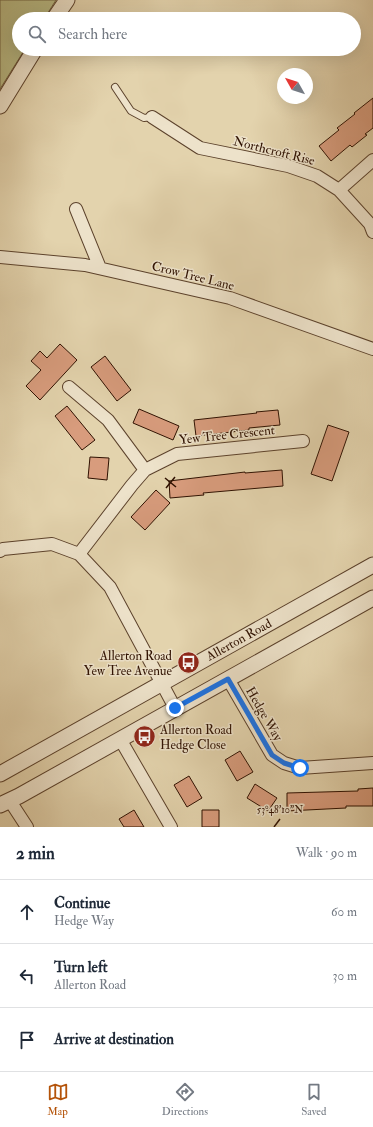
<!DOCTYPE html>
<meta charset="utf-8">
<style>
body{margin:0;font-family:"IM FELL Double Pica",serif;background:#f6f6f7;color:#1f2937}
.compass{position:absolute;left:277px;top:68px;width:36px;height:36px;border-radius:50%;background:#fff;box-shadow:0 4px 16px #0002;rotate:309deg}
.stop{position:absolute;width:12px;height:12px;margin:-9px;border:3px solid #1a73e8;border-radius:50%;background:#fff}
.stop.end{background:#1a73e8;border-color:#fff;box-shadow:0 1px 4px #0008}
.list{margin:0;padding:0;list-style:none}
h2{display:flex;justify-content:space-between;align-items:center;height:52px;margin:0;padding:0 16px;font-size:17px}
h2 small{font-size:13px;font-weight:400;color:#747a83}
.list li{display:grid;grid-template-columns:26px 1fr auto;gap:12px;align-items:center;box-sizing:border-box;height:64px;padding:0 16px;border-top:1px solid #e0e1e3}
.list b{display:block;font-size:15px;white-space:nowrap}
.list p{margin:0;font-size:13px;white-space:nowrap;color:#747a83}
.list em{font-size:13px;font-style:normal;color:#747a83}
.icon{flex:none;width:22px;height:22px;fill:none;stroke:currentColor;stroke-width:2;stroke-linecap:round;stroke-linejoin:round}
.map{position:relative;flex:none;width:373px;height:827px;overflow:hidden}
.search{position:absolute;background:#fff;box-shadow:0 4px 16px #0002;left:12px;right:12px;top:12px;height:44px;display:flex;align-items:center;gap:10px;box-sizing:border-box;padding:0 14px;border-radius:22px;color:#747a83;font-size:15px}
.sheet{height:244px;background:#fff}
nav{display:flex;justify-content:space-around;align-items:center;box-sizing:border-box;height:56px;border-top:1px solid #e0e1e3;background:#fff;font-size:11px;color:#747a83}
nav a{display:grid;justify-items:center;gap:2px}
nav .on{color:#b45309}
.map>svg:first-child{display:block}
.green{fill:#b9bb86;stroke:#746644}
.building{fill:#d89c7d;stroke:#2f1101}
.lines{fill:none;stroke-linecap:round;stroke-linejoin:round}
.service-casing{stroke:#5c422c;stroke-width:8}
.minor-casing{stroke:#5c422c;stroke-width:14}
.tertiary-casing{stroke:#5c422c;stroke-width:17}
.service{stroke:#ede2ca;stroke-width:6}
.minor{stroke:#ede2ca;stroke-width:12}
.tertiary{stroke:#ede2ca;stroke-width:15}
.route{stroke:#1a73e8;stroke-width:5}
.ticks{fill:none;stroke:#2f1101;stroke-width:1.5}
.labels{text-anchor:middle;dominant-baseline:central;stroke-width:3;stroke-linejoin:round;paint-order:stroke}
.street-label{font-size:13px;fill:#2f1101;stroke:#ede2ca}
.poi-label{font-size:13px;fill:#2f1101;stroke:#ede2ca;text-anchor:end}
.ticks-label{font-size:10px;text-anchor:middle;fill:#2f1101;stroke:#ede2ca;stroke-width:3;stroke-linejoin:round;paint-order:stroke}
</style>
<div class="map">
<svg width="373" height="827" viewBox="0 0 373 827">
<rect width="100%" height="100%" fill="#e3d3ad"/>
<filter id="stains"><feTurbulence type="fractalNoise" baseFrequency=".005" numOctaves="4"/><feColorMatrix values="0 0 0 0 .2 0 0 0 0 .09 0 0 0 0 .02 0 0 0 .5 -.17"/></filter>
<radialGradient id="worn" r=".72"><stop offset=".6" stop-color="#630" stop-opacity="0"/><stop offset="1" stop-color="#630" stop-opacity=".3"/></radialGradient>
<path class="green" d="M 0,0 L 56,0 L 44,19 L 19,19 L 19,49 L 25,49 L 0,89 Z"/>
<path class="building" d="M 373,98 L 373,128 L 365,134 L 367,135 L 352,147 L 350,145 L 331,161 L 319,146 L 339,130 L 337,128 L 355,114 L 354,113 Z
M 60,344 L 77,360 L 40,400 L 26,386 L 41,370 L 31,361 L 40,351 L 47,358 Z
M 105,356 L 131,390 L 117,401 L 91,367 Z
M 67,406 L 95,440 L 82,450 L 55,416 Z
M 139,409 L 179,426 L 173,440 L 133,423 Z
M 278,410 L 280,425 L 249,428 L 249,430 L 196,436 L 194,420 L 257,413 L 256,412 Z
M 328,425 L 349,432 L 332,481 L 311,474 Z
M 90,457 L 109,458 L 107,480 L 88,478 Z
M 282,470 L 283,486 L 203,493 L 204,495 L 170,498 L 169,481 L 245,472 L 245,473 Z
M 156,490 L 170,503 L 145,530 L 131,517 Z
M 240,751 L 253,772 L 237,781 L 225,760 Z
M 189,776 L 202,798 L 187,807 L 174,785 Z
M 255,784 L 277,798 L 268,811 L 247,798 Z
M 373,788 L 373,806 L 346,806 L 346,808 L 287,811 L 287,793 L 358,791 L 358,789 Z
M 134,810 L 144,827 L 124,827 L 119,819 Z
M 202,810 L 219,810 L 219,827 L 202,827 Z"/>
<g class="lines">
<defs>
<path id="service" d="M 115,87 L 131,111 L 144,118 L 152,117"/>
<path id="minor" d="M 152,117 L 200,148 L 288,166 L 317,176 L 339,190 L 370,224 L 373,232
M 339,190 L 373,160
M 76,209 L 100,268
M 0,257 L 85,265 L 230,298 L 373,349
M 69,387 L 108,420 L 145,470
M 0,551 L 3,549 L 52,544 L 79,554 L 110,587 L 175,708
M 79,554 L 132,485 L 145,470 L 177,454 L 303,441
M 228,679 L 272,755 L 284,763 L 300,768 L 373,763
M 120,739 L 171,827
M 10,801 L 27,827"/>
<path id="tertiary" d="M 54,19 L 67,0
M 0,106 L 35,49
M 0,774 L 373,565
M 0,805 L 19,796 L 373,598"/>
</defs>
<use href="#service" class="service-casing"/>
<use href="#minor" class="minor-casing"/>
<use href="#tertiary" class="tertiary-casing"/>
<use href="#service" class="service"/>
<use href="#minor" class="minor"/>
<use href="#tertiary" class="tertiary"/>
</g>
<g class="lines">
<path class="route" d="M 175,708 L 228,679 L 272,755 L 284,763 L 300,768"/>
</g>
<path class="ticks" d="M 165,478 L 176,487M 166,488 L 175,477M 274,827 L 280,819"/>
<defs>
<symbol id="bus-disc" viewBox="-11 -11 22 22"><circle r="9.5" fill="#8f2418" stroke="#ede2ca"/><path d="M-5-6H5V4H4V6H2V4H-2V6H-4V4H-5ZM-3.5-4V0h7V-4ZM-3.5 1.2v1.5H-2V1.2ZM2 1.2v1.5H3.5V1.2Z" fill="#fff"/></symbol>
</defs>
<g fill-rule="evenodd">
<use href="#bus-disc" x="176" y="650" width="25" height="25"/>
<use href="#bus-disc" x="132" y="724" width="25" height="25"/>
</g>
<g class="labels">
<g class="street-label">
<text transform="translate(274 151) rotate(14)">Northcroft Rise</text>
<text transform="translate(193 276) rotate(14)">Crow Tree Lane</text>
<text transform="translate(227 435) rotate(-6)">Yew Tree Crescent</text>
<text transform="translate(239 640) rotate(-29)">Allerton Road</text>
<text transform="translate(264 714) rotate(60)">Hedge Way</text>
</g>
<g class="poi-label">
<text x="172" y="656">Allerton Road<tspan x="172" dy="15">Yew Tree Avenue</tspan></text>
<text x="160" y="730" text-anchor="start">Allerton Road<tspan x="160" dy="15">Hedge Close</tspan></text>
</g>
</g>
<g class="ticks-label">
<text x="280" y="813">53°48'10"N</text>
</g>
<rect width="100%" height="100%" filter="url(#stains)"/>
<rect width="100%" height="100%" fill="url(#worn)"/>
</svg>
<svg class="compass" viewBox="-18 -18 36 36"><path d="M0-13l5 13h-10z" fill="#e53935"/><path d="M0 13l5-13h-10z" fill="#747a83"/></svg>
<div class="stop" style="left:300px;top:768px"></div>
<div class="stop end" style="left:175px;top:708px"></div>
<div class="search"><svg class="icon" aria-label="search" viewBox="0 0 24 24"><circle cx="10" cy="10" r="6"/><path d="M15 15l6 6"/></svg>Search here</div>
</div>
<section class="sheet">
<h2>2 min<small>Walk · 90 m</small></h2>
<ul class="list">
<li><svg class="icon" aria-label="ahead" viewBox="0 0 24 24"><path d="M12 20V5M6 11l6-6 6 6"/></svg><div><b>Continue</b><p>Hedge Way</p></div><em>60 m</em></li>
<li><svg class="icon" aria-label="left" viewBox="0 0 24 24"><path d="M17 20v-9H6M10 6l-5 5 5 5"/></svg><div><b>Turn left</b><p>Allerton Road</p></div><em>30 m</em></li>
<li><svg class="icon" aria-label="arrive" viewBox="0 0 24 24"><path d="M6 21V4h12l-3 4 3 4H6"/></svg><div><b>Arrive at destination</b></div></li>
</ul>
</section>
<nav>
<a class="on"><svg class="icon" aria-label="map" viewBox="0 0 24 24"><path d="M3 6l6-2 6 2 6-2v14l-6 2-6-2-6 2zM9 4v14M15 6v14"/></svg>Map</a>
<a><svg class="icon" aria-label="directions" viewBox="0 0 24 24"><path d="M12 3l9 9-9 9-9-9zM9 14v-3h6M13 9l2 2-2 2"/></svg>Directions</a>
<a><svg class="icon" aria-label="saved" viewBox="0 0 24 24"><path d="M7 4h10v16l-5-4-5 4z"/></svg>Saved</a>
</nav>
